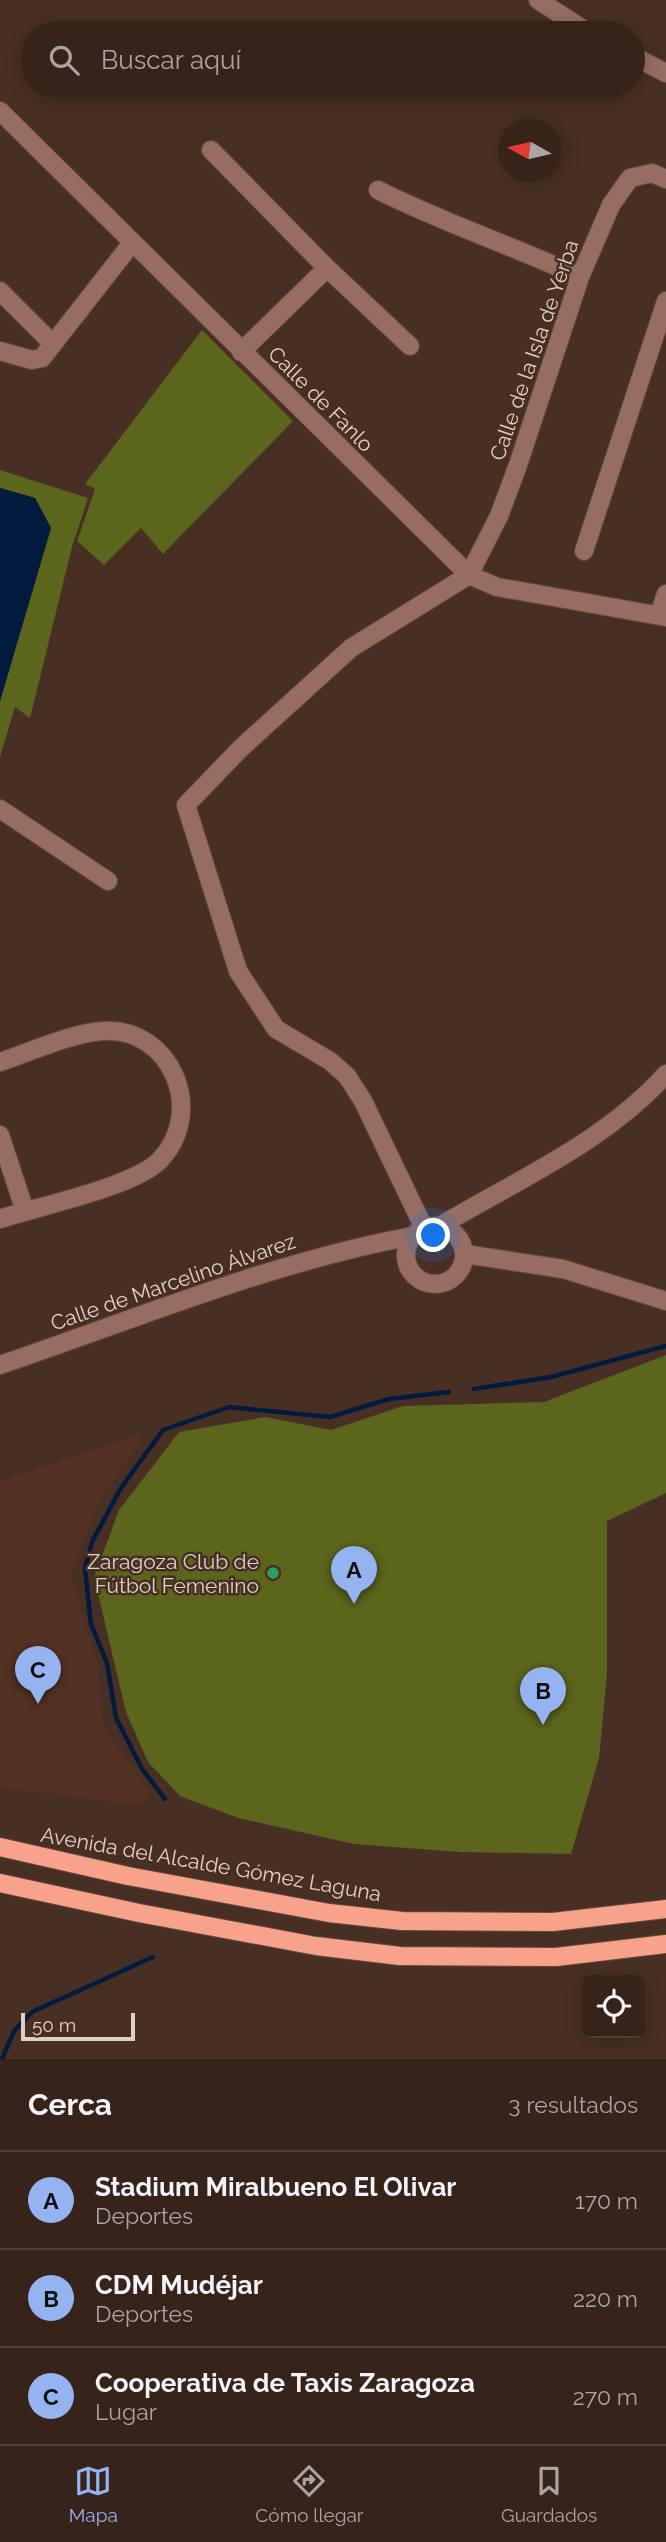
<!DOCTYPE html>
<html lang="es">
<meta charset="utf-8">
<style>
body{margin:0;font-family:Raleway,sans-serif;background:#412f27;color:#f1f3f6}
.controls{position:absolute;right:21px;bottom:21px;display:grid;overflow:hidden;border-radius:10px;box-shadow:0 4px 18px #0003}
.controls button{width:63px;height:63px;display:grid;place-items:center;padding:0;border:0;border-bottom:2px solid #504039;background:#36231a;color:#f1f3f6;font:35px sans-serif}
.compass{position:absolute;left:498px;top:119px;width:63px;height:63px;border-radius:50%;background:#36231a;box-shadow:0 4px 18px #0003;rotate:278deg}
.scale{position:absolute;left:21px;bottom:18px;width:114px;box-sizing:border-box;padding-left:7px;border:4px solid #e0cfc7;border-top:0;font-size:19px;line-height:24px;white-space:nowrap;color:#e0cfc7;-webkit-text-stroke:5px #482f23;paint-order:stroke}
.you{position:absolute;left:434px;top:1236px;width:24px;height:24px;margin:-18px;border:5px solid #fff;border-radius:50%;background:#1a73e8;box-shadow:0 0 0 10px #1a73e833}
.badge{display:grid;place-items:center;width:46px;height:46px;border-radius:50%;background:#95b2f1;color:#111;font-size:23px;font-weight:700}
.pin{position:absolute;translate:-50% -58px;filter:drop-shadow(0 2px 4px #0008)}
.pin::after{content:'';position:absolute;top:37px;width:24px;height:21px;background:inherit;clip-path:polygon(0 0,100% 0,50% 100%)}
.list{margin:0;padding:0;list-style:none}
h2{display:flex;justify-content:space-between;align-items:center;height:91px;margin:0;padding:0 28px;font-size:30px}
h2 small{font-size:23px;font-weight:400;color:#aaa4a2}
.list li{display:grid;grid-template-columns:46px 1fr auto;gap:21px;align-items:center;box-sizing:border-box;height:98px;padding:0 28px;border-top:2px solid #504039}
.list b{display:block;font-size:26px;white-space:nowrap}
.list p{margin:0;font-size:23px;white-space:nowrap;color:#aaa4a2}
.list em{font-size:23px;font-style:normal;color:#aaa4a2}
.icon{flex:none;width:38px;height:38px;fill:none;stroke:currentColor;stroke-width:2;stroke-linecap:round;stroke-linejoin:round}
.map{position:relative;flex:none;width:666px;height:2059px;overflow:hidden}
.search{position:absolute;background:#36231a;box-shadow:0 4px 18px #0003;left:21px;right:21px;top:21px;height:77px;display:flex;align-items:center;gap:18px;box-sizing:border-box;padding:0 24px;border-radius:38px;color:#aaa4a2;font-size:26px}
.sheet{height:385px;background:#36231a}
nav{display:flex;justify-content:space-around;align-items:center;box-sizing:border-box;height:98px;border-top:2px solid #504039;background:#36231a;font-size:19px;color:#aaa4a2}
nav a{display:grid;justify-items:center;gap:4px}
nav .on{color:#95b2f1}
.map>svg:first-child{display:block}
.built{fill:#533223}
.green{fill:#5b651b}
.water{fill:#001b3d}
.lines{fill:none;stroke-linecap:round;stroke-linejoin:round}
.stream{stroke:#001b3d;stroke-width:4.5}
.minor-casing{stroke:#634c41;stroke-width:20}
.major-casing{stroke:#634c41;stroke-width:20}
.minor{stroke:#976d62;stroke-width:18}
.major{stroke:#f8a28b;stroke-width:18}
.leisure-dot{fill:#2e9e5b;stroke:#482f23;stroke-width:2.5}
.labels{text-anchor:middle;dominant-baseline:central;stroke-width:5;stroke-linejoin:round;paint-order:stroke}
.street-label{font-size:21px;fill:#e0cfc7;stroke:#482f23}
.poi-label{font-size:21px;fill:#e0cfc7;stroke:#482f23;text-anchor:end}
</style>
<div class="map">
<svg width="666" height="2059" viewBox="0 0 666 2059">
<rect width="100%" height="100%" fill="#482f23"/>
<path class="built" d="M 145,1433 L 100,1500 L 70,1575 L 97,1661 L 103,1725 L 149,1793 L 140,1805 L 0,1787 L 0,1482 Z"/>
<path class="green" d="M 202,330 L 293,421 L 163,554 L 141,528 L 104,565 L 77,541 L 95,489 L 85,484 Z
M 0,470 L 88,498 L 72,547 L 30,718 L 15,707 L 0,757 L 0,701 L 51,528 L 35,498 L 0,488 Z
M 666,1355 L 666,1493 L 607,1521 L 607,1674 L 599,1758 L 571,1854 L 460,1852 L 354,1844 L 238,1818 L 180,1796 L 148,1762 L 126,1712 L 94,1577 L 119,1510 L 179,1432 L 266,1417 L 331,1430 L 403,1406 L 544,1402 Z"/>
<path class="water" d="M 0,488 L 35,498 L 51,528 L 0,701 Z"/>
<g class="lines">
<path class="stream" d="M 474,1389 L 551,1377 L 666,1346
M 165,1799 L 142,1769 L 116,1718 L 107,1663 L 91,1624 L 85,1569 L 92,1542 L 121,1488 L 163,1430 L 229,1407 L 330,1417 L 389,1399 L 449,1392
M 2,2059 L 14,2031 L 32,2012 L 153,1957"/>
<defs>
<path id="minor" d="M 538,0 L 589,33
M 633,56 L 666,73
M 0,111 L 469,575 L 497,587 L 666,617
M 211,150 L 327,268 L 410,346
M 378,190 C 443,223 514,246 580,277
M 0,291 L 53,344
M 0,351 L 32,360 L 42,358 L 132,243
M 241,352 L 327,268
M 584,551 L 666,301
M 659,615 L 666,594
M 0,809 L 108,881
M 0,1062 C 30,1052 72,1033 103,1031 C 172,1027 206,1112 160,1160 C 134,1187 39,1206 0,1219
M 0,1135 L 25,1211
M406 1255a29 29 0 1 1 58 0a29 29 0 1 1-58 0Z
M 440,1226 C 517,1180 605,1142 666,1074
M 424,1228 L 363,1101 L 347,1076 L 330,1061 L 276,1029 L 238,971 L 186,805 L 241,748 L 351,648 L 469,575 L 499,516 L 518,465 L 580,277 L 611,205 L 630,178 L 652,173 L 666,179
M 465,1254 L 563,1269 L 666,1301
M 0,1365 C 136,1319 271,1262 413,1236"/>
<path id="major" d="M 0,1847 L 128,1876 L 329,1913 L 402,1921 L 553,1922 L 666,1909
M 0,1883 L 139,1913 L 316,1946 L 400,1956 L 556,1957 L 666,1944"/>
</defs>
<use href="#minor" class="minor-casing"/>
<use href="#major" class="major-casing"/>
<use href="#minor" class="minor"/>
<use href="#major" class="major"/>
</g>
<circle class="leisure-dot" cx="273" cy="1573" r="7"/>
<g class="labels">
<g class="street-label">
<text transform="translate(534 350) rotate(-71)">Calle de la Isla de Yerba</text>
<text transform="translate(321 399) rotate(45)">Calle de Fanlo</text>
<text transform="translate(173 1282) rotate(-19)">Calle de Marcelino Álvarez</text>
<text transform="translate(211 1864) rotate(10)">Avenida del Alcalde Gómez Laguna</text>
</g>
<g class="poi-label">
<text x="259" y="1561">Zaragoza Club de<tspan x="259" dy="24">Fútbol Femenino</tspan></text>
</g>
</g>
</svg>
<div class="controls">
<button><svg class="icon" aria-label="locate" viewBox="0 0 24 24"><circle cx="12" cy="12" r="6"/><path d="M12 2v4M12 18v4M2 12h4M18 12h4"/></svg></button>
</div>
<svg class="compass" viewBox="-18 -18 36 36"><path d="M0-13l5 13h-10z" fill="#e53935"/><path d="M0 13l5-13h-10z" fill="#aaa4a2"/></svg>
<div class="scale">50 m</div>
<div class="you"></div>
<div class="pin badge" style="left:354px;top:1604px">A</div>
<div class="pin badge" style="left:543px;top:1725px">B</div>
<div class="pin badge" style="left:38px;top:1704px">C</div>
<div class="search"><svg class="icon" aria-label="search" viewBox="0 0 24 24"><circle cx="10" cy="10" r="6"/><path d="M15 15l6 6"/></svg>Buscar aquí</div>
</div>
<section class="sheet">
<h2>Cerca<small>3 resultados</small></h2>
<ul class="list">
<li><span class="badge">A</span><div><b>Stadium Miralbueno El Olivar</b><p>Deportes</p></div><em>170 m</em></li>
<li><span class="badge">B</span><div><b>CDM Mudéjar</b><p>Deportes</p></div><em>220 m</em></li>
<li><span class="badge">C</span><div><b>Cooperativa de Taxis Zaragoza</b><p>Lugar</p></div><em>270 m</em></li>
</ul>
</section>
<nav>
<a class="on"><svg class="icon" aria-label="map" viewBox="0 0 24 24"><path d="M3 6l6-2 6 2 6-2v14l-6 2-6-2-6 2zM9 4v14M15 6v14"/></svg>Mapa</a>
<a><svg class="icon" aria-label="directions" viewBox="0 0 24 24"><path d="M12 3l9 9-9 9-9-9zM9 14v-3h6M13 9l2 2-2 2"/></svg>Cómo llegar</a>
<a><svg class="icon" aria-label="saved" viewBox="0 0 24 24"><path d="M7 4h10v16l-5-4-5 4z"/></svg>Guardados</a>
</nav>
